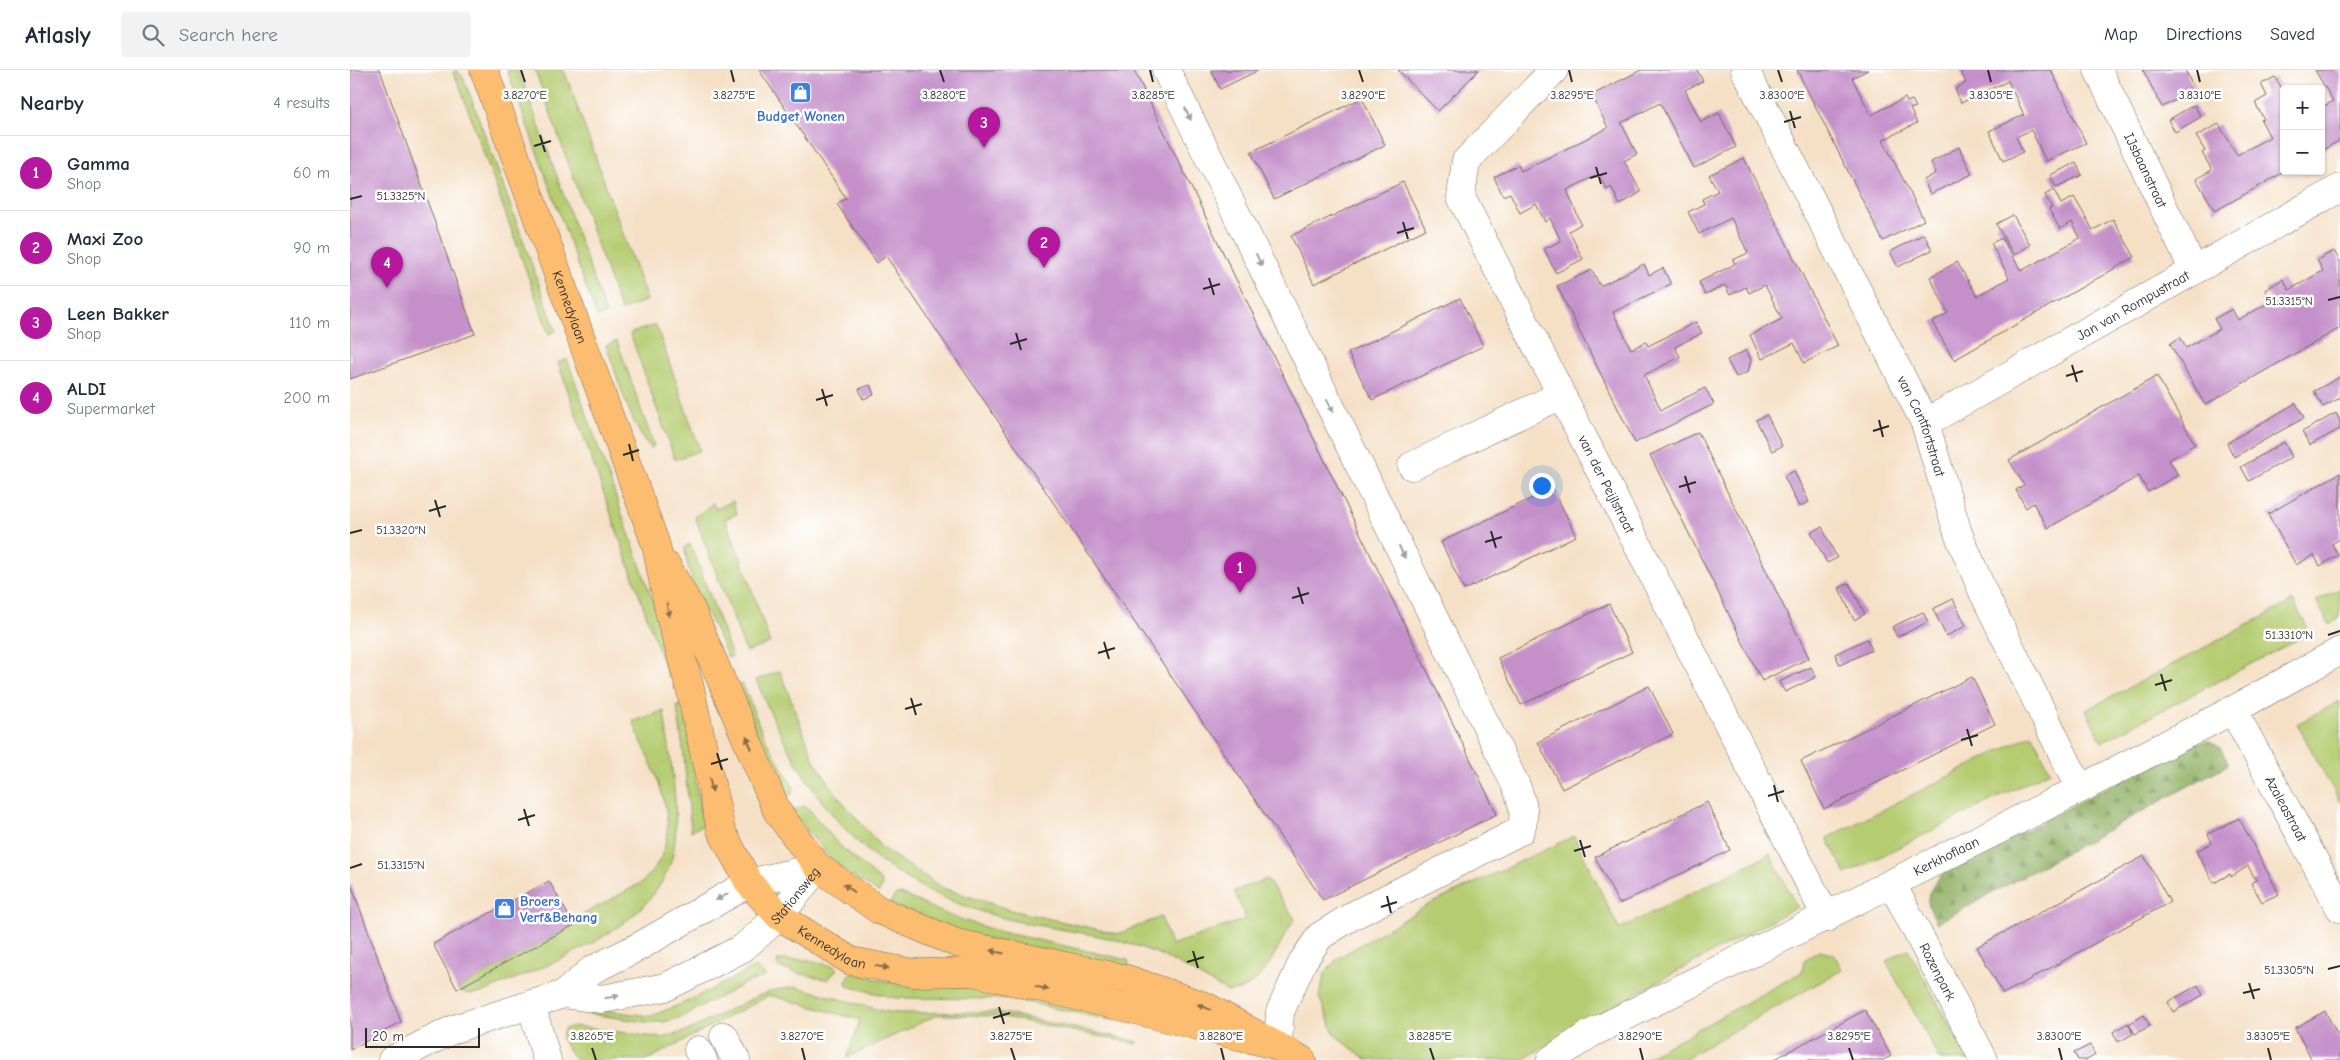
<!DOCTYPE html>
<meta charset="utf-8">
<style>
body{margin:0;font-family:"Comic Neue",sans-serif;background:#f2f2f3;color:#1f2937}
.controls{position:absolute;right:15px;top:15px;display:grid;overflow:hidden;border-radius:5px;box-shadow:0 1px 4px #0004}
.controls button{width:45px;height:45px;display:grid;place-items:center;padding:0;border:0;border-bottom:1px solid #e0e1e3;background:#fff;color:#1f2937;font:25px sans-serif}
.scale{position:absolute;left:15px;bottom:12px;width:115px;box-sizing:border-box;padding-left:5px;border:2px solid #2b2b2b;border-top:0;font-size:14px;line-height:18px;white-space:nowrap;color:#2b2b2b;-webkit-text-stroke:4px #fff;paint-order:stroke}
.you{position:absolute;left:1191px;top:415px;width:18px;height:18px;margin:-12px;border:4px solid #fff;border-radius:50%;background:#1a73e8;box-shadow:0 0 0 8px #1a73e833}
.badge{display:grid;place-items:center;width:32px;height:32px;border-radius:50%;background:#b5179e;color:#fff;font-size:16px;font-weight:700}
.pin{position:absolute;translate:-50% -41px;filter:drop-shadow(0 1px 2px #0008)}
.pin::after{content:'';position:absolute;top:26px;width:18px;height:15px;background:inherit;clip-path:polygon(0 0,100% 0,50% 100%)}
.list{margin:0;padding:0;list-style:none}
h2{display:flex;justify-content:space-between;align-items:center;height:65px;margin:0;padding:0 20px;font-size:21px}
h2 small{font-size:16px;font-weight:400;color:#747a83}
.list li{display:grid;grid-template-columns:32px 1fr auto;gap:15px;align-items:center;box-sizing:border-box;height:75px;padding:0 20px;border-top:1px solid #e0e1e3}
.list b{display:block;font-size:19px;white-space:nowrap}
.list p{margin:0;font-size:16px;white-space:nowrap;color:#747a83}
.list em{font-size:16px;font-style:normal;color:#747a83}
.icon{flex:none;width:28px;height:28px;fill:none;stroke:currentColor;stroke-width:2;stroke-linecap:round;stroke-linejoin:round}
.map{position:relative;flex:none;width:1990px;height:990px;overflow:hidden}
header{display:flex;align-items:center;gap:30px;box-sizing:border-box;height:70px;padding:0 25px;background:#fff;border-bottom:1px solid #e0e1e3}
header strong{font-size:24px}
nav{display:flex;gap:28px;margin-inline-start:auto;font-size:18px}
.search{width:350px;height:45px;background:#f2f2f3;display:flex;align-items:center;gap:12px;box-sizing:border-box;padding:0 18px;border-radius:5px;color:#747a83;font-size:19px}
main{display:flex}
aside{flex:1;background:#fff}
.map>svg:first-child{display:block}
.grass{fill:#b5cc71;stroke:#707c4e}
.forest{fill:url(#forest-firs);stroke:#5e6e47}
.building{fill:#c590ca}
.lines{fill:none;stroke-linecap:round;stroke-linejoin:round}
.minor-casing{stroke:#726a61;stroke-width:29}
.major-casing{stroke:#726a61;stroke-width:29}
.minor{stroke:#fff;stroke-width:28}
.major{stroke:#fcbd6f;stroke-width:28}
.oneway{fill:#a0a0a0}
.oneway2{fill:#896d4a}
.ticks{fill:none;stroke:#2b2b2b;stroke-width:2}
.labels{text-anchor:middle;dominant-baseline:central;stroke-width:5;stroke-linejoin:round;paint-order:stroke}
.shop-label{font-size:14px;font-weight:bold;fill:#366cbe;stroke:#fff}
.street-label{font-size:14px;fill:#2b2b2b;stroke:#fff}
.ticks-label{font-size:12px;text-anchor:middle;fill:#2b2b2b;stroke:#fff;stroke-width:5;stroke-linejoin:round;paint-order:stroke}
</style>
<header>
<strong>Atlasly</strong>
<div class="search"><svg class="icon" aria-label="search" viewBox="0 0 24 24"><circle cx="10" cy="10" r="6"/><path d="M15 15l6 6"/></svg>Search here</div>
<nav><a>Map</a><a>Directions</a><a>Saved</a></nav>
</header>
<main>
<aside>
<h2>Nearby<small>4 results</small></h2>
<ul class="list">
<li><span class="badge">1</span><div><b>Gamma</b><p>Shop</p></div><em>60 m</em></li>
<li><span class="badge">2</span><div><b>Maxi Zoo</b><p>Shop</p></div><em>90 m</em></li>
<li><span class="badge">3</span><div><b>Leen Bakker</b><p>Shop</p></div><em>110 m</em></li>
<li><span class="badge">4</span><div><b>ALDI</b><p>Supermarket</p></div><em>200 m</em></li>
</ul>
</aside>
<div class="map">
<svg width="1990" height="990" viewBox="0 0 1990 990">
<defs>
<pattern id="forest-firs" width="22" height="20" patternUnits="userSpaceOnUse" patternTransform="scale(1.25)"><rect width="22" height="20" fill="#90b063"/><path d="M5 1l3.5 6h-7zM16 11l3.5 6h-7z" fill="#768f52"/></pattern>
</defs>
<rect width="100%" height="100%" fill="#fff"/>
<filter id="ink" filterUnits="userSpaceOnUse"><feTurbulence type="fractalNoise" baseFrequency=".02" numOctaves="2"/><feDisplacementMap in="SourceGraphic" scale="10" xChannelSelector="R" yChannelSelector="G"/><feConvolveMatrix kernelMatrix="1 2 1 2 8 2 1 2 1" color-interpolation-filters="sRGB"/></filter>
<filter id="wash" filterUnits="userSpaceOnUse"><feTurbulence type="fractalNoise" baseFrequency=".0096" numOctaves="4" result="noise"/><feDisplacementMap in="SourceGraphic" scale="20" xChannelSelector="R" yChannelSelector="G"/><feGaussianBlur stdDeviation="1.12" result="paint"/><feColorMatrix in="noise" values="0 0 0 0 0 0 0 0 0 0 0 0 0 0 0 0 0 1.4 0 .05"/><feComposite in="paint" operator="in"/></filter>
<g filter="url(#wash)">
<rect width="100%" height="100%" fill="#f5e0c6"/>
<path class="grass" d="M 107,0 L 113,8 L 122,30 L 206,261 L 199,264 L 107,9 L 105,9 L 103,2 Z
M 157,0 L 169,0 L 256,244 L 247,247 Z
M 185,0 L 214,0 L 297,230 L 271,241 Z
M 306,255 L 350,380 L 325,390 L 280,263 Z
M 267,271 L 304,376 L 301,378 C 282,361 266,301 256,275 Z
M 217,289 L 306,540 L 311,569 L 323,606 L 318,607 L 208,293 Z
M 383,431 L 387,444 L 375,449 L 392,491 L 420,573 L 396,582 L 345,447 L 363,433 L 366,439 Z
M 337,475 L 340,475 L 346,488 L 382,586 L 378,588 C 364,552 338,517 335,478 Z
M 1990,519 L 1990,548 L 1979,554 L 1966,531 Z
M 1943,531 L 1960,563 L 1752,672 L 1736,640 Z
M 430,601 L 464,690 L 490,729 L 532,778 L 593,818 L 664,841 L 768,864 L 811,847 L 821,875 L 896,849 L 884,821 L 917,809 L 945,849 C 925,876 917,919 878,922 C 848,906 816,884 783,875 C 743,862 699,859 657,849 C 519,814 459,736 406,610 Z
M 393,614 L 413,665 L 444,718 L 441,725 L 434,727 L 419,699 L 389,615 Z
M 1990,631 L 1990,732 L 1947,654 Z
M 332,634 C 342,674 345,715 354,755 L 341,761 L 334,687 L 327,636 Z
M 314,641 C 319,685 330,733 324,778 C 312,859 195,895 131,923 L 118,924 L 107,919 L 224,855 L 221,851 L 291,813 C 344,765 304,705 283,651 Z
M 1682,664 L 1700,701 L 1496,804 L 1477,768 Z
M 454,736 L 458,738 L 488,774 L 531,811 L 532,815 L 529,823 L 486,795 L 443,744 L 444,740 Z
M 1224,766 L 1269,859 L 1420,784 L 1447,837 L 1252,942 L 1172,990 L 1017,990 L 985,965 L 969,927 L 975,903 L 988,888 L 1076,836 Z
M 551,824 L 600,846 L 647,861 L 778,890 L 779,895 L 775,899 L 608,863 L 540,834 L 545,825 Z
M 1558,879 L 1619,990 L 1590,990 L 1536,891 Z
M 1469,881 L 1484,884 L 1492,900 L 1332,990 L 1292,990 L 1452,902 L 1454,890 Z
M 428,890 L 458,890 L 484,896 L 487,899 L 478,910 C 461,905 443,904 427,896 Z
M 405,897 L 416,906 L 396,913 L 332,947 L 314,952 L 296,952 L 234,943 L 232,938 L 301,946 L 336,932 Z
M 504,903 L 550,915 L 647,918 L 766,946 L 765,951 L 660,929 L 545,928 L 497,916 L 496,912 L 500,904 Z
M 447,917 L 534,941 L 547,943 L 648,942 L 786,971 L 787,974 L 648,946 L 587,945 L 497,988 L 510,950 L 423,926 L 418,926 L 297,990 L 225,990 L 211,968 L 214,959 L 225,956 L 312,968 L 337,961 L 407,926 L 425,920 Z"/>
<path class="forest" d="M 1860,671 L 1870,678 L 1879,694 L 1587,853 C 1574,830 1575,826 1591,805 L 1840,674 Z"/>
<g id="blocks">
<path class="building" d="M 0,0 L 30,0 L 125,264 L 0,309 Z
M 409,0 L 784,0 L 1147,744 L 973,830 L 536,186 L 527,193 L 487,134 L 496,128 Z
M 861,0 L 909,0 L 870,19 Z
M 1048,0 L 1129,0 L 1088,41 Z
M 1291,0 L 1347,0 L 1353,11 L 1335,20 L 1351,52 L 1369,43 L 1386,77 L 1344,98 L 1310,33 L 1271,53 L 1287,84 L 1274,91 L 1291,122 L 1270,135 L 1261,117 L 1257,120 L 1249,104 L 1217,120 L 1231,154 L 1219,161 L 1233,189 L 1206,203 L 1194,179 L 1211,171 L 1200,148 L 1195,152 L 1186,134 L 1170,143 L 1160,123 L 1153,126 L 1144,107 L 1168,95 L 1171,101 L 1258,58 L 1242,25 Z
M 1447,0 L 1518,0 L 1502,8 L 1521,45 L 1555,28 L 1557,32 L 1562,30 L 1566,37 L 1560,39 L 1567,53 L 1533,70 L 1574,150 L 1533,171 Z
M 1610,0 L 1701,0 L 1736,73 L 1696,91 L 1681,60 L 1666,67 L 1673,82 L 1653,91 L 1639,61 L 1674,45 L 1658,11 L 1611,33 L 1605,19 L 1616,13 Z
M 1793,0 L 1835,0 L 1845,20 L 1812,37 Z
M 1965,0 L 1990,0 L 1990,70 L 1971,81 L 1971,38 L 1983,31 Z
M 1925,7 L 1934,22 L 1934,102 L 1865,141 L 1846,109 L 1862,100 L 1852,83 L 1855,81 L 1846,66 L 1869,54 L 1887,85 L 1920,67 L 1911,50 L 1914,49 L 1905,33 L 1917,26 L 1911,14 Z
M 1012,28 L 1035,75 L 924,129 L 901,82 Z
M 1844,35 L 1851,47 L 1825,62 L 1818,50 Z
M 1609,77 L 1622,104 L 1580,124 L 1574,110 L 1586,103 L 1581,92 Z
M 1394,88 L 1488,276 L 1454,293 L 1444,273 L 1412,289 L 1406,278 L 1400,265 L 1432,249 L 1415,215 L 1399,223 L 1396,217 L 1380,225 L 1375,215 L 1355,225 L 1349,212 L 1385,194 L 1383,190 L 1398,183 L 1381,148 L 1349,164 L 1338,142 L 1354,134 L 1352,129 L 1368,121 L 1359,105 Z
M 1726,93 L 1732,105 L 1706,117 L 1700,105 Z
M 1053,112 L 1076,159 L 964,214 L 941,166 Z
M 1704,120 L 1711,134 L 1724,127 L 1743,160 L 1763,149 L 1785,187 L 1604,290 L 1582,252 L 1598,243 L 1580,207 L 1607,192 L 1627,226 L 1659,208 L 1641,173 L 1652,168 L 1671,201 L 1730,168 L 1722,152 L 1710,159 L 1699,139 L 1702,138 L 1695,125 Z
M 1663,145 L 1680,175 L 1664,185 L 1646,154 Z
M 1574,164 L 1582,180 L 1548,197 L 1540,182 Z
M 1984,181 L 1990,191 L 1990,258 L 1855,335 L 1820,274 L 1830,267 L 1836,278 L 1870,259 L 1864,249 L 1882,239 L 1888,250 L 1922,231 L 1915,220 L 1933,209 L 1939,220 L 1973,201 L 1967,190 Z
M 1294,194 L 1299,205 L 1313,198 L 1321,214 L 1263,242 L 1281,279 L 1296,272 L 1298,276 L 1346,252 L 1352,263 L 1325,277 L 1330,287 L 1294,305 L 1311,340 L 1355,318 L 1364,334 L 1285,373 L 1207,216 L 1242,200 L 1250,216 Z
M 1110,228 L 1133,276 L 1022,330 L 998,283 Z
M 1397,280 L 1401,290 L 1398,302 L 1386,307 L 1377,290 Z
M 1807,306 L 1845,374 L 1819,390 L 1828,405 L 1798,422 L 1789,406 L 1698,458 L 1683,433 L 1676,438 L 1666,420 L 1674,415 L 1659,390 Z
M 1990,307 L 1990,328 L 1973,337 L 1964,321 Z
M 520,315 L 524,325 L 513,329 L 509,319 Z
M 1946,333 L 1954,348 L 1884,387 L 1877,373 Z
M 1986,343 L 1990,351 L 1990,359 L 1960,375 L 1952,362 Z
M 1417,345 L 1432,376 L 1422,381 L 1406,350 Z
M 1348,362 L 1459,588 L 1412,611 L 1300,385 Z
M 1934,372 L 1942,387 L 1899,411 L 1891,397 Z
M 1444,401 L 1459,432 L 1449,437 L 1434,406 Z
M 1990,403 L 1990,469 L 1982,474 L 1988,485 L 1970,496 L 1964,485 L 1946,495 L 1918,444 Z
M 1203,418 L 1226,466 L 1114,520 L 1091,472 Z
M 1472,457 L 1487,488 L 1477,493 L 1461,462 Z
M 1499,513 L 1515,544 L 1504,550 L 1489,518 Z
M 1603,529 L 1616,556 L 1596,566 L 1583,539 Z
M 1259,534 L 1282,582 L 1171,635 L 1148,588 Z
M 1573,542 L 1578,552 L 1547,567 L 1542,557 Z
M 1517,569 L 1522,580 L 1490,595 L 1485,584 Z
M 1461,597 L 1466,607 L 1435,622 L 1429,612 Z
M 1622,607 L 1645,654 L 1474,739 L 1451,691 Z
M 1299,616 L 1323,664 L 1212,719 L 1188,672 Z
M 1357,732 L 1380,780 L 1269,834 L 1245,787 Z
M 1889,748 L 1929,824 L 1912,832 L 1901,813 L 1906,810 L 1898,796 L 1881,807 L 1880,804 L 1864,813 L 1846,781 L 1862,773 L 1858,764 Z
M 1794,786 L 1820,832 L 1653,924 L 1627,877 Z
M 0,811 L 51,952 L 0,980 Z
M 199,811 L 224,855 L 107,919 L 83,874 Z
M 1848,915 L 1853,925 L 1823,942 L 1818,932 Z
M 1515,940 L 1541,986 L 1533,990 L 1423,990 Z
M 1975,941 L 1990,969 L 1990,990 L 1962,990 L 1945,958 Z
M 1794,945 L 1800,956 L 1785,964 L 1779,954 Z
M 1778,953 L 1783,964 L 1768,972 L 1763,962 Z
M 1740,975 L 1745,985 L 1737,990 L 1728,990 L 1724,983 Z"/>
</g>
</g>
<g filter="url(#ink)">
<use href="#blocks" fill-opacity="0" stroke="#726a61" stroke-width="1"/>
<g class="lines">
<defs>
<g id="minor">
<path d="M 816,0 L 1166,716 C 1172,731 1177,745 1170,761 L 1002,846 L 970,866 L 953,891 L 930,942 L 928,976"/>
<path id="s1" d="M 1204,0 L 1116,91 L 1111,127 L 1477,848"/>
<path id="s2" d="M 1395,0 L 1575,353 L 1608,463 L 1633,522 L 1730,719"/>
<path id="s3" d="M 1748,0 L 1844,201"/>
<path id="s4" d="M 1575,353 L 1990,118"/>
<path d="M 1062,396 L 1211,325"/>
<path id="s5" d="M 1883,640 L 1990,838"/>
<path id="s6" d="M 1542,814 L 1634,990"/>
<path id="s7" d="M 214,924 L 252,929 L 316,917 L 393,878 L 429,846 L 468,797"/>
<path d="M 181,934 L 197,990"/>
<path d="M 374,966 L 386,990"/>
<path d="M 348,980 L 353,990"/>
<path d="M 42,990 L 104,959 L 214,924 L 242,900 L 290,876 L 399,813 L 468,797"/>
<path id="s8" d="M 1201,990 L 1240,964 L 1730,719 L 1883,640 L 1990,581"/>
</g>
<g id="major">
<path id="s9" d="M 134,0 L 306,475 L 320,546 L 340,618 L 371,760 L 399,813 L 429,846 L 501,891 L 564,903 L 623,902 L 769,936 L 928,976"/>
<path d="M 317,496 L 341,539 L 427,741 L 468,797 L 529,840 L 606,873 L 777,909 L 857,937 L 952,990"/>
</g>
</defs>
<use href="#minor" class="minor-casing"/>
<use href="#major" class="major-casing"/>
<use href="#minor" class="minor"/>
<use href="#major" class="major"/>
</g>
<defs><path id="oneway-solid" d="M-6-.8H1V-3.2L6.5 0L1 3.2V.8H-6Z" transform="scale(1.25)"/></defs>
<g class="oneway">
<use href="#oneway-solid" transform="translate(838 44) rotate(64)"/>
<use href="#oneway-solid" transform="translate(909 190) rotate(64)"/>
<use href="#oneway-solid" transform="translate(980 336) rotate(64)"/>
<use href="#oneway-solid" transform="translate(1052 482) rotate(64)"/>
<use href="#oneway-solid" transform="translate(372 827) rotate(152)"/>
<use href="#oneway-solid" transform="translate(262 927) rotate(-10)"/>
</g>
<g class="oneway2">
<use href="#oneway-solid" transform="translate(318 540) rotate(79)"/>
<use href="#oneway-solid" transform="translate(399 673) rotate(-113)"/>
<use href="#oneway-solid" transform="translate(361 715) rotate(78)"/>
<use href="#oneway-solid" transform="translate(499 818) rotate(-144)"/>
<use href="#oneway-solid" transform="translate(647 882) rotate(-168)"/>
<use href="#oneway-solid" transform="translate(532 897) rotate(10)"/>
<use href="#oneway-solid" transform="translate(692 918) rotate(13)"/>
<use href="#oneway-solid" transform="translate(854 937) rotate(-157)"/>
</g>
</g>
<path class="ticks" d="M 171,0 L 175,12M 381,0 L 384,12M 590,0 L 594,12M 800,0 L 803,12M 1009,0 L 1013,12M 1219,0 L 1222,12M 1428,0 L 1432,12M 1638,0 L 1641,12M 1847,0 L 1850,12M 1440,41 L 1445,58M 1434,52 L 1451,47M 190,65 L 195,82M 184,76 L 201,71M 1246,97 L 1251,114M 1240,108 L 1257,103M 0,129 L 12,126M 1053,152 L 1058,169M 1047,163 L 1064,158M 859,208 L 864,225M 853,219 L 870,214M 1978,230 L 1990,227M 666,263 L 671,280M 660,274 L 677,269M 1722,295 L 1727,312M 1716,306 L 1733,301M 472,319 L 477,336M 466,330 L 483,325M 1529,350 L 1533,367M 1523,361 L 1539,356M 279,374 L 283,391M 273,385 L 289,380M 1335,406 L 1340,423M 1329,417 L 1346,412M 85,430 L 90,447M 79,441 L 96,436M 1141,461 L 1146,478M 0,463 L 12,460M 1135,472 L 1152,467M 948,517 L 953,534M 942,528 L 959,523M 1978,565 L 1990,561M 754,572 L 759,589M 748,583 L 765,578M 1811,604 L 1816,621M 1805,615 L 1822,610M 561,628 L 566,645M 555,639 L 572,634M 1617,659 L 1622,676M 1611,670 L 1628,665M 367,683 L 372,700M 361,694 L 378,689M 1424,715 L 1428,732M 1418,726 L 1434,721M 174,739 L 179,756M 168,750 L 185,745M 1230,770 L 1235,787M 1224,781 L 1241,776M 0,798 L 12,794M 1037,826 L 1041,843M 1031,837 L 1047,832M 843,881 L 848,898M 837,892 L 854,887M 1978,899 L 1990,896M 1899,913 L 1904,929M 1893,923 L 1910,919M 649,937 L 654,954M 643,948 L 660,943M 242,978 L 246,990M 452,978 L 455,990M 661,978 L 665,990M 871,978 L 874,990M 1080,978 L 1084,990M 1290,978 L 1293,990M 1499,978 L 1503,990M 1709,978 L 1712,990M 1918,978 L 1921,990"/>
<defs>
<symbol id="shop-square" viewBox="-11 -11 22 22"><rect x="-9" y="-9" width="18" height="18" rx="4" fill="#3f7fe0" stroke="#fff"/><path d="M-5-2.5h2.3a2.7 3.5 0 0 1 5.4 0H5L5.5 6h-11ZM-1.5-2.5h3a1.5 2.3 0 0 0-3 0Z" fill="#fff"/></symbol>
</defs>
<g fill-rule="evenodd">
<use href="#shop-square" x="438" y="10" width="25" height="25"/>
<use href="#shop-square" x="142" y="826" width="25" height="25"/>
</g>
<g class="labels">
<g class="shop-label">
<text x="451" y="46">Budget Wonen</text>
<text x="170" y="831" text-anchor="start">Broers<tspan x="170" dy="16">Verf&amp;Behang</tspan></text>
</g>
<g class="street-label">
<text stroke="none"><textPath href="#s3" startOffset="111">IJsbaanstraat</textPath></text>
<text stroke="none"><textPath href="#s4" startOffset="239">Jan van Rompustraat</textPath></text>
<text stroke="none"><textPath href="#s9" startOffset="252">Kennedylaan</textPath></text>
<text stroke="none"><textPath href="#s2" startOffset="398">van Cantfortstraat</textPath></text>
<text stroke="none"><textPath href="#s1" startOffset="485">van der Peijlstraat</textPath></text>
<text stroke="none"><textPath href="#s5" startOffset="112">Azaleastraat</textPath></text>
<text stroke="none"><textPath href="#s8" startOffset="445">Kerkhoflaan</textPath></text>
<text stroke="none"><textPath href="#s7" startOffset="264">Stationsweg</textPath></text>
<text stroke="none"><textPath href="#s9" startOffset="964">Kennedylaan</textPath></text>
<text stroke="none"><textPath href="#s6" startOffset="99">Rozenpark</textPath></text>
</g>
</g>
<g class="ticks-label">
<text x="175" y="29">3.8270°E</text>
<text x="384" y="29">3.8275°E</text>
<text x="594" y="29">3.8280°E</text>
<text x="803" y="29">3.8285°E</text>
<text x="1013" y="29">3.8290°E</text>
<text x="1222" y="29">3.8295°E</text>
<text x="1432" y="29">3.8300°E</text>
<text x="1641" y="29">3.8305°E</text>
<text x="1850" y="29">3.8310°E</text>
<text x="51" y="130">51.3325°N</text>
<text x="1939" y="235">51.3315°N</text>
<text x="51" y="464">51.3320°N</text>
<text x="1939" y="569">51.3310°N</text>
<text x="51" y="799">51.3315°N</text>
<text x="1939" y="904">51.3305°N</text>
<text x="242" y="970">3.8265°E</text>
<text x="452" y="970">3.8270°E</text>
<text x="661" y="970">3.8275°E</text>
<text x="871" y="970">3.8280°E</text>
<text x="1080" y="970">3.8285°E</text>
<text x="1290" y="970">3.8290°E</text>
<text x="1499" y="970">3.8295°E</text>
<text x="1709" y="970">3.8300°E</text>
<text x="1918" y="970">3.8305°E</text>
</g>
</svg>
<div class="controls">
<button>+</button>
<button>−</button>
</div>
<div class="scale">20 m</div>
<div class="you"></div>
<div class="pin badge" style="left:890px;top:523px">1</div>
<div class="pin badge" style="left:694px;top:198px">2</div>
<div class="pin badge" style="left:634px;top:78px">3</div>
<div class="pin badge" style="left:37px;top:218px">4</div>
</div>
</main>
